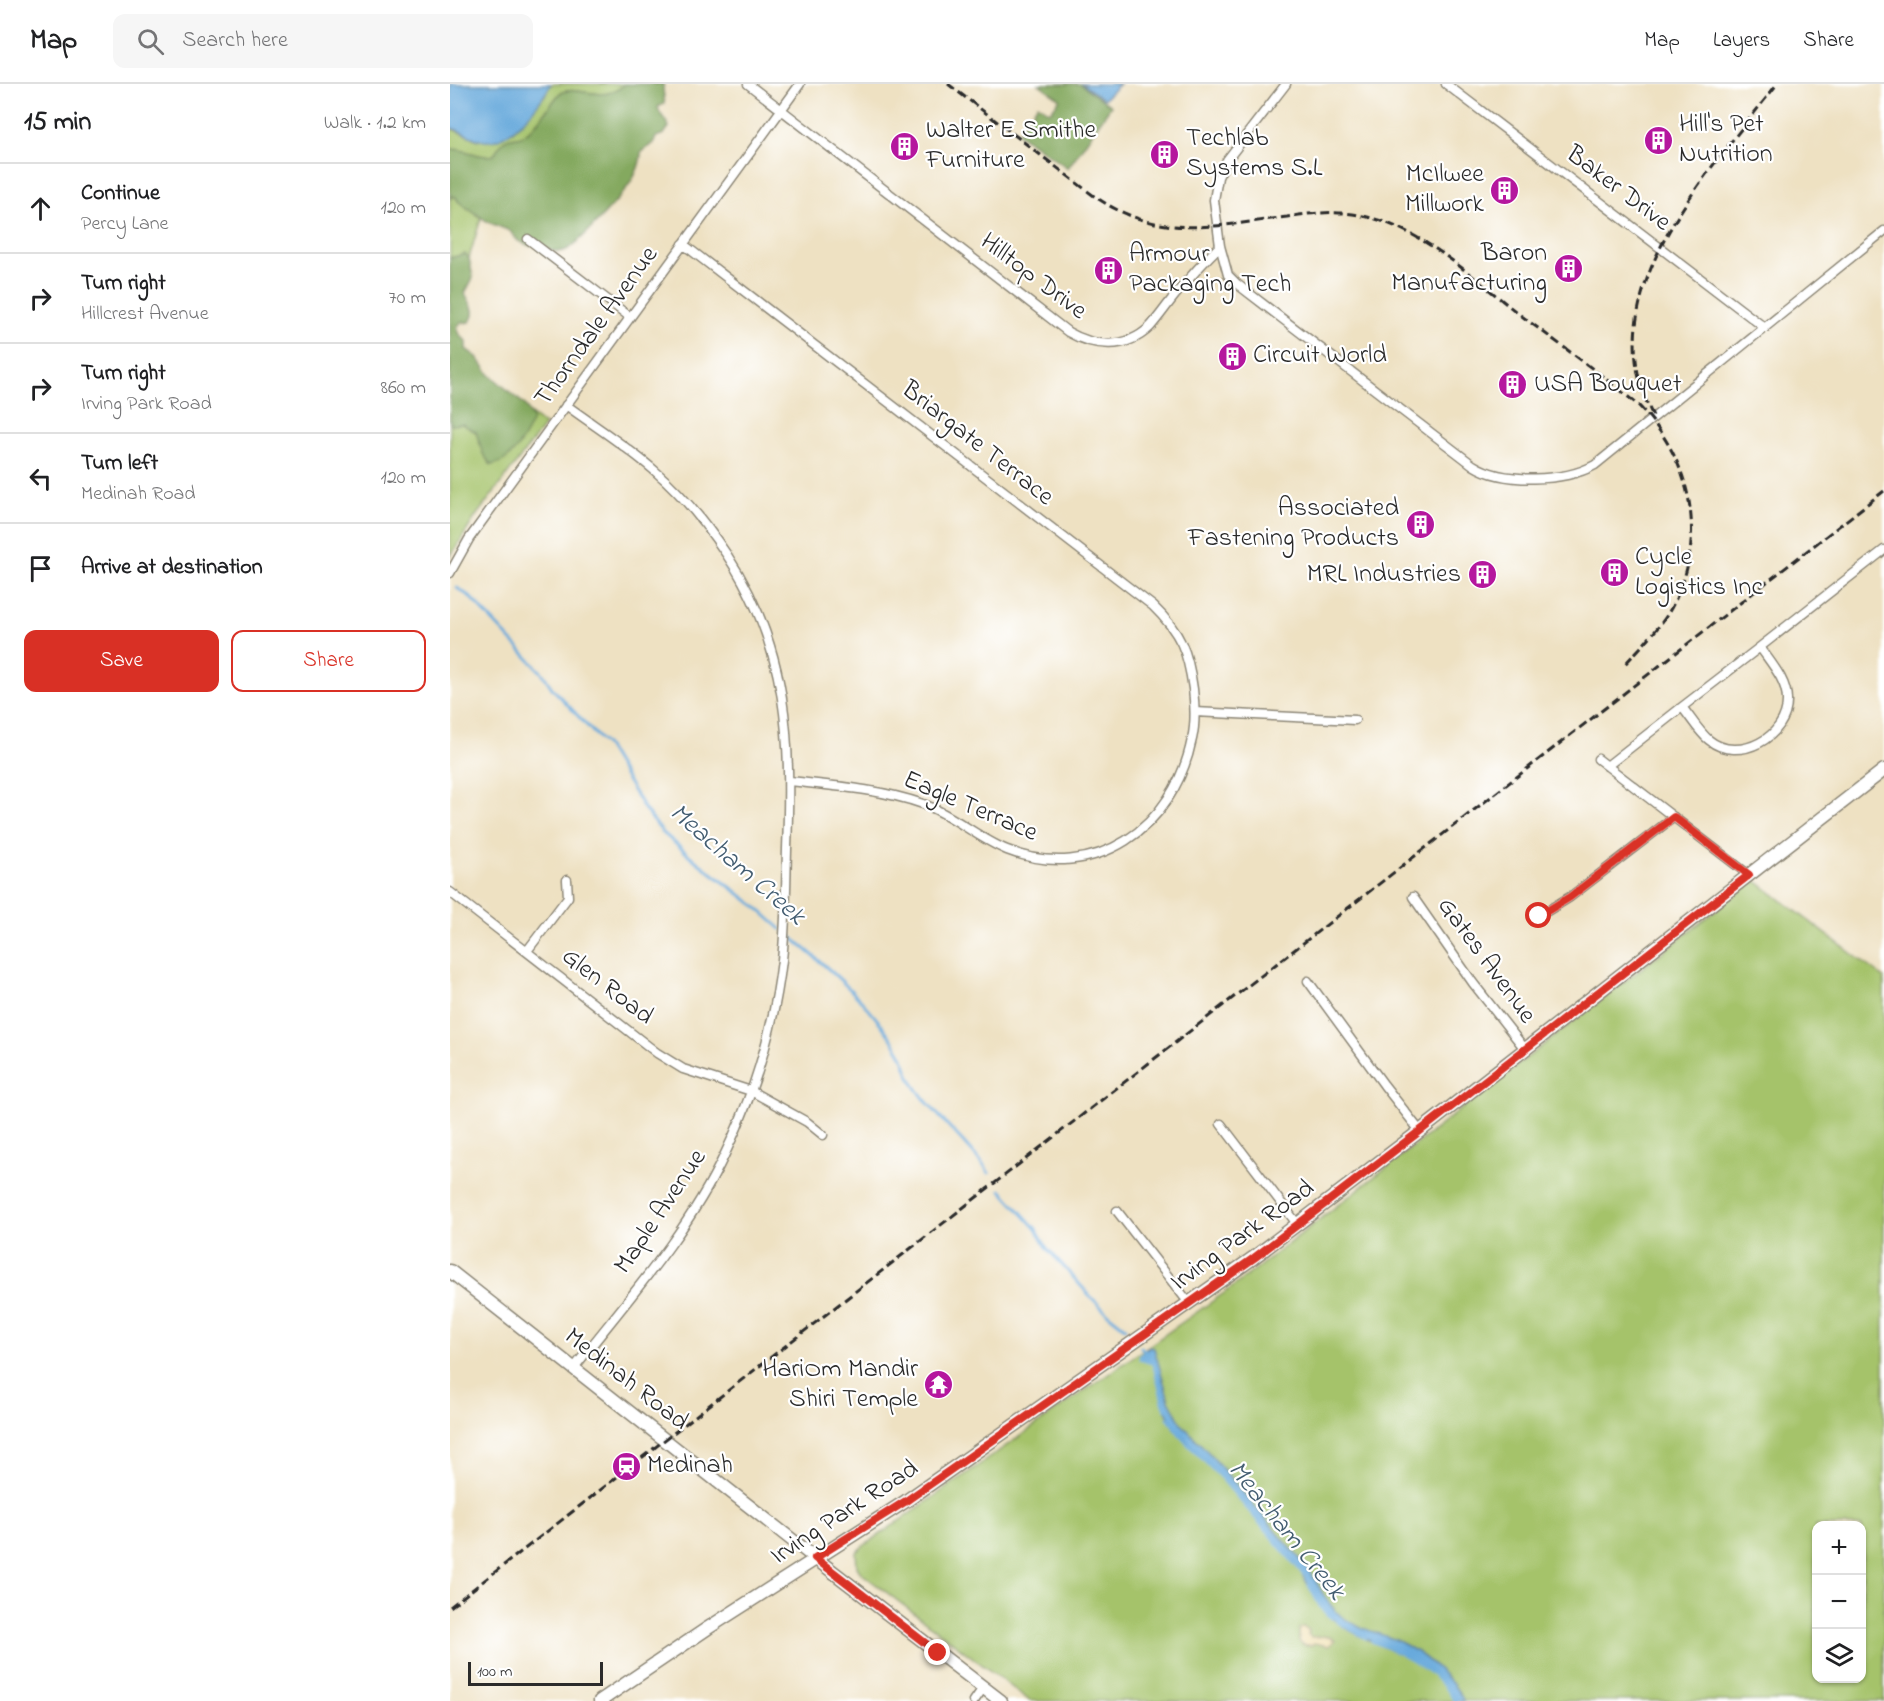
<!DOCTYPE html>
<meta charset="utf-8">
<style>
body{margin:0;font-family:"Indie Flower",sans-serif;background:#f6f6f6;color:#202124}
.controls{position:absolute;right:18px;bottom:18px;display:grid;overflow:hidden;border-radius:12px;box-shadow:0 2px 4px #0004}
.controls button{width:54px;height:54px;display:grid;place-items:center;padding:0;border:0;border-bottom:2px solid #e0e0e0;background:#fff;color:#202124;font:30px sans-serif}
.scale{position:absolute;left:18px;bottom:15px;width:135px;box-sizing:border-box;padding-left:6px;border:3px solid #2b2b2b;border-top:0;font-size:16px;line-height:21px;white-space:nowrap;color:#2b2b2b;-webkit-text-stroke:4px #fff;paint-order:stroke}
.stop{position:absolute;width:18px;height:18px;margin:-14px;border:4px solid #d93025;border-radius:50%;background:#fff}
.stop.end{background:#d93025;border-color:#fff;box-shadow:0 2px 6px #0008}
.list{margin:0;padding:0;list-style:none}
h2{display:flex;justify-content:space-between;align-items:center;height:78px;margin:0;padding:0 24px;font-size:26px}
h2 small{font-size:20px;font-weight:400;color:#757577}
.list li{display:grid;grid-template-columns:39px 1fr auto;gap:18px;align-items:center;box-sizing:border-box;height:90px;padding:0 24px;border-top:2px solid #e0e0e0}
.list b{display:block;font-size:22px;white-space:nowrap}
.list p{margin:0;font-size:20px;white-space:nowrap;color:#757577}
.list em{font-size:20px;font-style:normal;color:#757577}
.actions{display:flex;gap:12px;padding:18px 24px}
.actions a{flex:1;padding:14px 0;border:2px solid #d93025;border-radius:12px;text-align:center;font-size:21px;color:#d93025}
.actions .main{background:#d93025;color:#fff}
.icon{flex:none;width:33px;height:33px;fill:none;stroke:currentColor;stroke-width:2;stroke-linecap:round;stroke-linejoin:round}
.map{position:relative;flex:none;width:1434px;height:1617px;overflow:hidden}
header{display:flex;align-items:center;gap:36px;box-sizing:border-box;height:84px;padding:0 30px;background:#fff;border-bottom:2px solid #e0e0e0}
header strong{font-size:28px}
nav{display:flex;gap:33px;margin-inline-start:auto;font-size:21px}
.search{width:420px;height:54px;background:#f6f6f6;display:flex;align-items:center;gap:15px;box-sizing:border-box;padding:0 21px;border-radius:12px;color:#757577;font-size:22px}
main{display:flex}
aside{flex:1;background:#fff}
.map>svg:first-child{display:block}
.green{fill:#a5c36a;stroke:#68774a;stroke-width:1.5;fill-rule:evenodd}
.forest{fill:#84a95e;stroke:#586a44;stroke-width:1.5}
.sand{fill:#eeda9e;stroke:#8c8264;stroke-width:1.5}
.water{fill:#66a9db;stroke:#486a83;stroke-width:1.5}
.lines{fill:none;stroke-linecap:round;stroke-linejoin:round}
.stream{stroke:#66a9db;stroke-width:3}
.minor-casing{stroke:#8c8676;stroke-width:11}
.secondary-casing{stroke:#8c8676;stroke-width:15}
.minor{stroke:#fff;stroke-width:8}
.secondary{stroke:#fff;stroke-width:12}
.rail{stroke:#2b2b2b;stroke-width:3;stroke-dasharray:9 4.5;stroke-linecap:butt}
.route{stroke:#d93025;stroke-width:8}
.labels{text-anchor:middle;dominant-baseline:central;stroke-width:4.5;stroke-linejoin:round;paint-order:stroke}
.poi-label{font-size:26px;fill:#2b2b2b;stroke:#fff;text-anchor:start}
.street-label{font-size:26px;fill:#2b2b2b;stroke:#fff}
.water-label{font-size:27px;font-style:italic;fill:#435d71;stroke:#fff}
</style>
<header>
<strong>Map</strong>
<div class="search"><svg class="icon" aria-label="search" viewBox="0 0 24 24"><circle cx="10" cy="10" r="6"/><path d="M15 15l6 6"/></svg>Search here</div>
<nav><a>Map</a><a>Layers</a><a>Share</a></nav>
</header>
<main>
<aside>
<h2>15 min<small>Walk · 1.2 km</small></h2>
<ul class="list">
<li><svg class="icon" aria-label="ahead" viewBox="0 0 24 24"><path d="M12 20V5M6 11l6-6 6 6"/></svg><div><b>Continue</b><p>Percy Lane</p></div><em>120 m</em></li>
<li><svg class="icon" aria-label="right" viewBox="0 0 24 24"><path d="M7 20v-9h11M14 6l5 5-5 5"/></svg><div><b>Turn right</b><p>Hillcrest Avenue</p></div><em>70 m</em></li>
<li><svg class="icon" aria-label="right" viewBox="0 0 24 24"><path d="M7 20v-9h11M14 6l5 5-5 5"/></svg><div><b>Turn right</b><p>Irving Park Road</p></div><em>860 m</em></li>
<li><svg class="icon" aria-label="left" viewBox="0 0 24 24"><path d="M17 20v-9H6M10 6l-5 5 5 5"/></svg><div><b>Turn left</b><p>Medinah Road</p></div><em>120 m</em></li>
<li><svg class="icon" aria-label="arrive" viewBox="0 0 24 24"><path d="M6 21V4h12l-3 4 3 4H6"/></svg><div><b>Arrive at destination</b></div></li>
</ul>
<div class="actions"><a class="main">Save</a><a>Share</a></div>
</aside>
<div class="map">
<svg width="1434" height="1617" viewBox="0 0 1434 1617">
<rect width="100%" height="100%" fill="#fff"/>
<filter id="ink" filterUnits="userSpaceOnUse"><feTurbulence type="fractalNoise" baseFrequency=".0167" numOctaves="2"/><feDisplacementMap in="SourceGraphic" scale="12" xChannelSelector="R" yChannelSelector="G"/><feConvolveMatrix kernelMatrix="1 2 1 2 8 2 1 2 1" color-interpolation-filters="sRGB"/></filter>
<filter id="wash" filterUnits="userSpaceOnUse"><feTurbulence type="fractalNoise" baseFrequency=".008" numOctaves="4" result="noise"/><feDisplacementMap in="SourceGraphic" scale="24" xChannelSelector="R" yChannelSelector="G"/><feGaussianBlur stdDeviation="1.35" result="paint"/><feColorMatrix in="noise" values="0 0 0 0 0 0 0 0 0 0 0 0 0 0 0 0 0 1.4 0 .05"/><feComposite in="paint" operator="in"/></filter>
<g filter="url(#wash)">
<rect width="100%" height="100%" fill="#eee1c2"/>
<path class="green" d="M 101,0 L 175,0 C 153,21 132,0 110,9 C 100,21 91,35 80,46 C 64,62 59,42 45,71 L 36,73 L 0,65 L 0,44 L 28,56 L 62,48 L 83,26 L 95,11 Z
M 2,112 L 6,113 L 8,117 L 31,134 L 19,174 L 15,170 L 0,174 L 0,116 Z
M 0,267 L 95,341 L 26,432 L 0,473 Z
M 1305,796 L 1434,894 L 1434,1617 L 580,1617 L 411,1489 L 407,1483 L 406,1468 L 412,1463 L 784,1202 ZM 1366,1442 L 1412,1442 L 1412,1594 L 1366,1594 Z"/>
<path class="forest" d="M 175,0 L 214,0 C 211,8 216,12 214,20 L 208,23 C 209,31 217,36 219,43 L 214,50 L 206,53 L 204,58 L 191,69 C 191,78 186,91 180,99 C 173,111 127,162 116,166 C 105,171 95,164 86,158 L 80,162 L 68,157 L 60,147 L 38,138 L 8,117 L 6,113 L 2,112 L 0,116 L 0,65 C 16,64 29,75 44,71 C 59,42 64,62 80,46 C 91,36 100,21 110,9 C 132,0 153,21 175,0 Z
M 589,0 L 630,0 L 661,22 L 618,84 L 568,49 L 588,20 L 600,28 L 610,15 Z
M 15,170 L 19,174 L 23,194 L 15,209 C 19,219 28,226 20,238 L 11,239 L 7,243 L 10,251 L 16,257 L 16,265 L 27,273 L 39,290 L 75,321 L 83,336 C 74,354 62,379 41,381 L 33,370 L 26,348 L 12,340 L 2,341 L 0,338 L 0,174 Z"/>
<path class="sand" d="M 853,1543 L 859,1546 L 858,1550 L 861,1553 L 880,1552 L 885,1557 L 878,1562 L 864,1559 L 862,1561 L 854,1561 L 849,1557 L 849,1545 Z"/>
<path class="water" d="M 0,0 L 101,0 C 91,19 60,60 35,57 C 23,56 12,46 0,44 Z
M 632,0 L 670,0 L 654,15 Z
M 699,1263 L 704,1264 L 719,1316 L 731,1339 L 760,1370 L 857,1483 C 869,1499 874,1518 891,1532 C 907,1544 928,1549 946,1556 C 970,1567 1002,1593 1014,1617 L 1005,1617 C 978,1569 923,1566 884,1536 C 865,1521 859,1498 845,1479 L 773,1396 L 724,1344 L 715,1325 L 704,1282 L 702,1279 L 690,1275 L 691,1271 Z"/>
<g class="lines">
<path class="stream" d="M 7,504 L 19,512 L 93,590 L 102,604 L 156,662 L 195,726 L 213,749 L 246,777 L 304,821 L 331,845
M 336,849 C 378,883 423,922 450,968 C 456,979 458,992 465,1002 C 486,1034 518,1058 539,1089
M 551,1106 L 586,1145 L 596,1163 L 641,1213 L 657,1229 L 676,1244
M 691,1263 L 695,1267 L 691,1271 L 690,1275 L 702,1279 L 704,1282 L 715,1325
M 718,1334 L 733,1355 L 773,1396 L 855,1492
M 859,1501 L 870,1522 L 882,1534
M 888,1538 L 916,1554
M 922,1557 C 953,1569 988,1587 1005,1617"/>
</g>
</g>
<g filter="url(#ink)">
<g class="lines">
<defs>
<path id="minor" d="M 298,0 L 618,248 C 644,263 676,266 700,243 C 709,233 717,221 726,210 C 740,193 754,177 770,162
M 836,0 L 777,76 L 768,93 L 764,116 L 770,162 L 778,191 L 787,200 L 1023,381 C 1053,400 1114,398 1145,381 L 1434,147
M 996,0 L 1315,244
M 78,155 L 180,233
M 233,160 L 703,522 C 731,549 738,568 743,605 C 745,622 746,638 742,655 C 724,744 645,800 557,766 C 527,754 504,731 473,720 C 430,705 385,702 339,697
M 116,321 C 146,343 178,363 205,387 C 233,411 257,441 277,471 C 339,565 341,657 337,765 C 336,802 336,839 332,876 C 324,944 304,1010 274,1072 C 237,1150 177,1216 124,1284
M 0,489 L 19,455 L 350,0
M 1310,563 C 1320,578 1337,596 1337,616 C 1338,653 1288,680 1259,656 C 1249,648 1241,634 1232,623 Z
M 1310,563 L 1434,466
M 745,628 L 905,636
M 1148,675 L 1299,791
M 1157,682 L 1232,623
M 0,808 L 207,969 L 233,985 L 301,1007 L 357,1038 L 373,1051
M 963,813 L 1023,899 L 1075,965
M 1089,832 L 1120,813 L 1224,733
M 77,867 L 118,813 L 117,796
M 858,897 L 934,1001 L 970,1047
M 771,1040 L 848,1141
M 667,1127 L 739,1219
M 524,1617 L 533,1604"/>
<path id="secondary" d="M 0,1187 L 365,1474 L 551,1617
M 150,1617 L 258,1544 L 456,1417 L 803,1174 L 970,1047 L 1434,686"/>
</defs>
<use href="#minor" class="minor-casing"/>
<use href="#secondary" class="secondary-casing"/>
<use href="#minor" class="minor"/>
<use href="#secondary" class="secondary"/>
<path class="rail" d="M 498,0 L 644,112 C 709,157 765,142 837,133 C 862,129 887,126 913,132 C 972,144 1023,194 1069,230 C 1109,260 1150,289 1188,321 C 1244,377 1260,462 1217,531 C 1205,549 1190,564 1175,580
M 1203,332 C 1140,209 1258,90 1327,0
M 0,1523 L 1434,407"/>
</g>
</g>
<g class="lines" filter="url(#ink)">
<path class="route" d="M 488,1569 L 365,1474 L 456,1417 L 804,1174 L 970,1047 L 1299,791 L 1224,733 L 1120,813 L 1089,832"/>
</g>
<defs>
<symbol id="building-disc" viewBox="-11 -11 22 22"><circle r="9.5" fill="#b5179e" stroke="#fff"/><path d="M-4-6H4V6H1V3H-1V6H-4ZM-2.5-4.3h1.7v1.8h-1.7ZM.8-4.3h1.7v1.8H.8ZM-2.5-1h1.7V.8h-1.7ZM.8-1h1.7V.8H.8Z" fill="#fff"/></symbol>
<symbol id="temple-disc" viewBox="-11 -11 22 22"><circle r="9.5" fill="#b5179e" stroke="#fff"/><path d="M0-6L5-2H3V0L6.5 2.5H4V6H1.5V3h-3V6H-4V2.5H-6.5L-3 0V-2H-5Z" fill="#fff"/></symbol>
<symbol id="station-disc" viewBox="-11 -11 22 22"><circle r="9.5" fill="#b5179e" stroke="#fff"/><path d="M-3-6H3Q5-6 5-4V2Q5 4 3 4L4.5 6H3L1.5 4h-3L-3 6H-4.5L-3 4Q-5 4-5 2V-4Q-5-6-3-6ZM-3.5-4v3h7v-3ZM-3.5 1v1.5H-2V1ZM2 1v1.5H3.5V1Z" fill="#fff"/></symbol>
</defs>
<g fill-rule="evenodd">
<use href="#building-disc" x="1192" y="40" width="33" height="33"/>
<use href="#building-disc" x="438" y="46" width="33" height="33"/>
<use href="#building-disc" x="698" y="54" width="33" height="33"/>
<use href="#building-disc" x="1038" y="90" width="33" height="33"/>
<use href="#building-disc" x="1102" y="168" width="33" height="33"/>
<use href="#building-disc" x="642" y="170" width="33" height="33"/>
<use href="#building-disc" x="766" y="256" width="33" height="33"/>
<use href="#building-disc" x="1046" y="284" width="33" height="33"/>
<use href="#building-disc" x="954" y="424" width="33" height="33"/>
<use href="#building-disc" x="1148" y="472" width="33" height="33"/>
<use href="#building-disc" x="1016" y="474" width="33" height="33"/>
<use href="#temple-disc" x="472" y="1284" width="33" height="33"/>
<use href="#station-disc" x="160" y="1366" width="33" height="33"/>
</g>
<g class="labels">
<g class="poi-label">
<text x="1229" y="41">Hill's Pet<tspan x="1229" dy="30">Nutrition</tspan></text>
<text x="476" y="47">Walter E Smithe<tspan x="476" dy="30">Furniture</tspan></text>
<text x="736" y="55">Techlab<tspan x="736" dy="30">Systems S.L</tspan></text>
<text x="1034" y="91" text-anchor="end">McIlwee<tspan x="1034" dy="30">Millwork</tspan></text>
<text x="1097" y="170" text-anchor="end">Baron<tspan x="1097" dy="30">Manufacturing</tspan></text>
<text x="679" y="171">Armour<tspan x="679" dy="30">Packaging Tech</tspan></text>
<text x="803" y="272">Circuit World</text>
<text x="1084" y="301">USA Bouquet</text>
<text x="949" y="425" text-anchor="end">Associated<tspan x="949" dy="30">Fastening Products</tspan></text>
<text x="1185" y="474">Cycle<tspan x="1185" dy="30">Logistics Inc</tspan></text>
<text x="1011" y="491" text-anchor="end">MRL Industries</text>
<text x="468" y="1286" text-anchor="end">HariOm Mandir<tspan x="468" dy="30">Shiri Temple</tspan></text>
<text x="197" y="1382">Medinah</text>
</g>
<g class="street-label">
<text transform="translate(1168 105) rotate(37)">Baker Drive</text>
<text transform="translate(583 193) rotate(37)">Hilltop Drive</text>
<text transform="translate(147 243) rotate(-54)">Thorndale Avenue</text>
<text transform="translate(527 360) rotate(38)">Briargate Terrace</text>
<text transform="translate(520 723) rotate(23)">Eagle Terrace</text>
<text transform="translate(1036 877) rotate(54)">Gates Avenue</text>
<text transform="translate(157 903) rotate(38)">Glen Road</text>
<text transform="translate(211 1128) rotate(-56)">Maple Avenue</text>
<text transform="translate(793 1152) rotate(-36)">Irving Park Road</text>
<text transform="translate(176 1296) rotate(38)">Medinah Road</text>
<text transform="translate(395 1429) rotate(-33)">Irving Park Road</text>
</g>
<g class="water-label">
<text transform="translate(287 781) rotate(41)">Meacham Creek</text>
<text transform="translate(836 1447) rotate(51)">Meacham Creek</text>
</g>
</g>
</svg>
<div class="controls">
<button>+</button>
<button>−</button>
<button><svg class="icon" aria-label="layers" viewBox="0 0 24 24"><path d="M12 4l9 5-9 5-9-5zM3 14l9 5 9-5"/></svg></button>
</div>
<div class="scale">100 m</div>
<div class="stop" style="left:1089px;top:832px"></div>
<div class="stop end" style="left:488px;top:1569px"></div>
</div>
</main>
